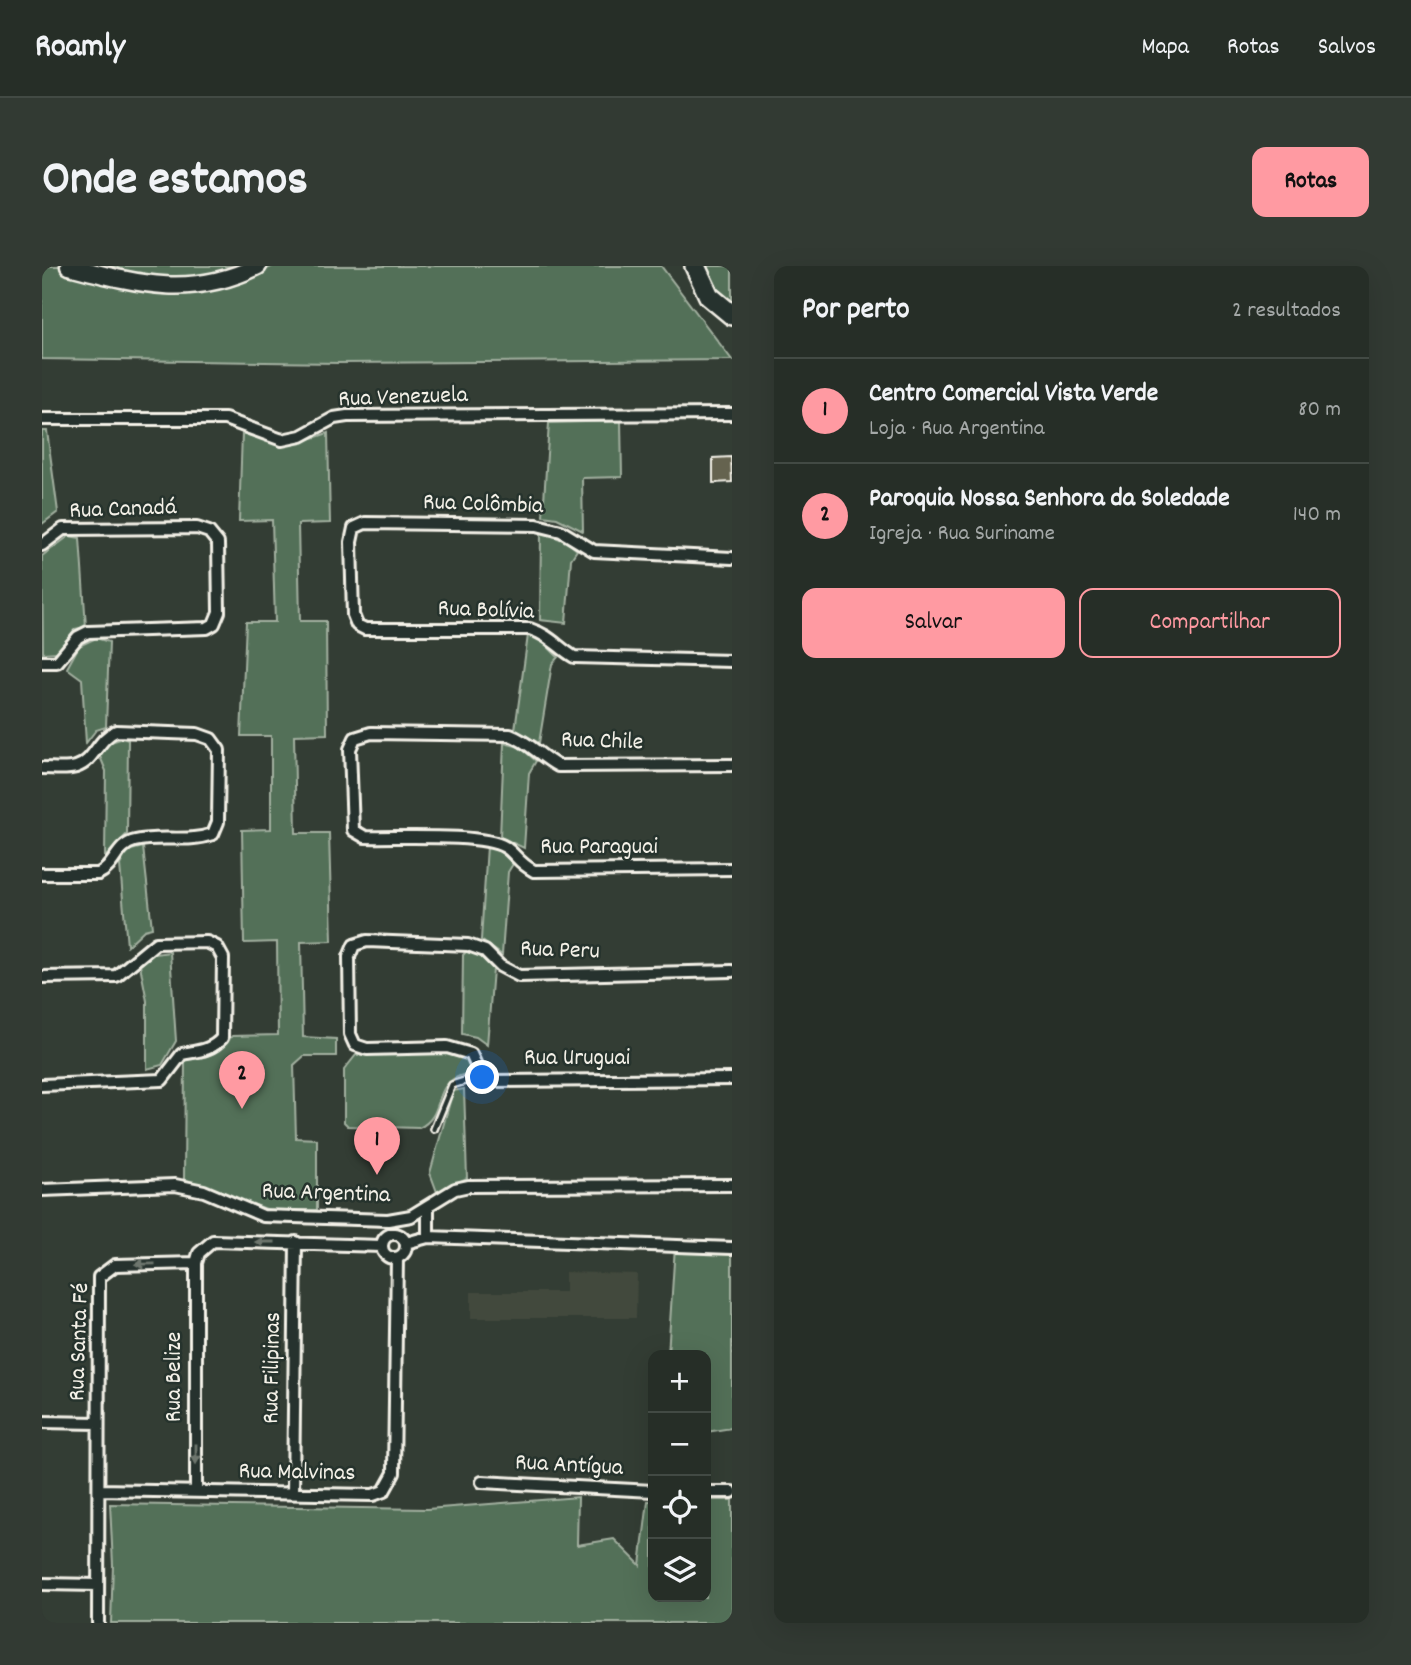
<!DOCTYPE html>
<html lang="pt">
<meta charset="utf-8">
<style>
body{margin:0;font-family:Dekko,sans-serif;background:#323a33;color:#f1f3f6}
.controls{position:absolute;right:21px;bottom:21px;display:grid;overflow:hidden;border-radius:14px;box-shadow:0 7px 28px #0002}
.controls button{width:63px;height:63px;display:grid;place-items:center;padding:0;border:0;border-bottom:2px solid #424a44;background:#262e27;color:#f1f3f6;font:35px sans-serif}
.you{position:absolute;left:441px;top:812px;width:24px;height:24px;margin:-18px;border:5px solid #fff;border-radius:50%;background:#1a73e8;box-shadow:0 0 0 10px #1a73e833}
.badge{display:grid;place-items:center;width:46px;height:46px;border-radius:50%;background:#ff9aa2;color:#111;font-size:23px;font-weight:700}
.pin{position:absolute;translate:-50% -58px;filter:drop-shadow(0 2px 4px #0008)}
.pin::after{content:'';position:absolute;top:37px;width:24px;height:21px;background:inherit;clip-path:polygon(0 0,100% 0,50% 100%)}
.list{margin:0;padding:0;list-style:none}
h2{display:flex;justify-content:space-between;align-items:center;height:91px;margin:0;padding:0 28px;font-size:30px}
h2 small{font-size:23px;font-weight:400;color:#a4a8a7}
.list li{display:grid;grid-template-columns:46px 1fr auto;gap:21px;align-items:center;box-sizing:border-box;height:105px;padding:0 28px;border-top:2px solid #424a44}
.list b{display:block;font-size:26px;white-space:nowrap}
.list p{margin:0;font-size:23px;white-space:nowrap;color:#a4a8a7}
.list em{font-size:23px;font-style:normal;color:#a4a8a7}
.actions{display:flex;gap:14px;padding:21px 28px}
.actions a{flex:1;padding:16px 0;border:2px solid #ff9aa2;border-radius:14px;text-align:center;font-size:24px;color:#ff9aa2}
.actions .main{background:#ff9aa2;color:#111}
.icon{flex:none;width:38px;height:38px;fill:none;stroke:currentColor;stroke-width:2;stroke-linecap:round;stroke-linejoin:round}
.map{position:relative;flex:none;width:690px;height:1357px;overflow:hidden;border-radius:14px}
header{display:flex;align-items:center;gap:42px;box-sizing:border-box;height:98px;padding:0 35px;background:#262e27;border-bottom:2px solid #424a44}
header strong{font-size:33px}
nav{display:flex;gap:38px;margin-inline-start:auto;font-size:24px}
.intro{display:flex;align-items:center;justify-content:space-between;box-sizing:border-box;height:168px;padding:0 42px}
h1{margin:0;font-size:49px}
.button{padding:18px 32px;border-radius:14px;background:#ff9aa2;color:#111;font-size:24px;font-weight:700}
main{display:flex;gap:42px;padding:0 42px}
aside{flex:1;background:#262e27;border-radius:14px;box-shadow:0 7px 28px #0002}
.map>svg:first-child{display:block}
.built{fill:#42493c}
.green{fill:#527058;stroke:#a3b0a0;stroke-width:2}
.building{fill:#65644f;stroke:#f4f1e8;stroke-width:2}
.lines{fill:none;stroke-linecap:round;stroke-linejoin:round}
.lane-casing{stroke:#f4f1e8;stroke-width:10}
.street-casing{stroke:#f4f1e8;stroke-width:16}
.primary-casing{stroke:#f4f1e8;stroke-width:21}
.highway-casing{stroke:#f4f1e8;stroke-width:24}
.lane{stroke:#26332d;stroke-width:5}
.street{stroke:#26332d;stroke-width:10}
.primary{stroke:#26332d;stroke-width:16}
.highway{stroke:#26332d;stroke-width:19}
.oneway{fill:#6e766e}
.labels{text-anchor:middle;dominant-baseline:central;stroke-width:5;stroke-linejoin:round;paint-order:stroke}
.street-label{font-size:24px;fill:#f4f1e8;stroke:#26332d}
</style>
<header>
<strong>Roamly</strong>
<nav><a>Mapa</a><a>Rotas</a><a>Salvos</a></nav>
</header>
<div class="intro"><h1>Onde estamos</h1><a class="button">Rotas</a></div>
<main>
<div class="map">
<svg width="690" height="1357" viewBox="0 0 690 1357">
<rect width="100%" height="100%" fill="#333d34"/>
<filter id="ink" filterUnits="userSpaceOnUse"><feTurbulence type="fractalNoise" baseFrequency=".0143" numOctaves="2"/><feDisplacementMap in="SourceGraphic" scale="14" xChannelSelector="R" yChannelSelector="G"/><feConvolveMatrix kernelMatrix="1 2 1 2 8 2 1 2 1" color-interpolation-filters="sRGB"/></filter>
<g filter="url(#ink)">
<path class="built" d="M 523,1006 L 595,1008 L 594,1052 L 429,1052 L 429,1026 L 523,1026 Z"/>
<path class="green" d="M 0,0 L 226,0 L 221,5 L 231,0 L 619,0 L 690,94 L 297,97 L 0,93 Z
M 661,0 L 690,0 L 690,39 L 670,22 Z
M 579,155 L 580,211 L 540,212 L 541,265 L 515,252 L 501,250 L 507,157 Z
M 0,165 L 5,165 L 16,246 L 0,258 Z
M 200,167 C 232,178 254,179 286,167 L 288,257 L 256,258 L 258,355 L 284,355 L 285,468 L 252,469 L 254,567 L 287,567 L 290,675 L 259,676 L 261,771 L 294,773 L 294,790 L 262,790 L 252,799 L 254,872 L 275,873 L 275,944 L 227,944 L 142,913 L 143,794 C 165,792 177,788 190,770 L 236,769 L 235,676 L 202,677 L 200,564 L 229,563 L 229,470 L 199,470 L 204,356 L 233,356 L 230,254 L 197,255 Z
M 499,266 L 524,275 L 535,284 L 529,293 L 524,357 L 498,354 Z
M 27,270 L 38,272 L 44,361 L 33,363 L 16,386 L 1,387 L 0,290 Z
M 486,369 L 496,371 L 516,391 L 510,398 L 497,477 L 473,464 Z
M 54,372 L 67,376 L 64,461 L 54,464 L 44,477 L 40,413 L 25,402 L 37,380 Z
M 81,472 L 86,474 L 85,568 L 63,591 L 64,505 L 57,488 L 66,477 Z
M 462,477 L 478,481 L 494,495 L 487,507 L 482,582 L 458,571 Z
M 445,580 L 457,584 L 471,598 L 466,606 L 460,689 L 439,674 Z
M 101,581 L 110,662 L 102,664 L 85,680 L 78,599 L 85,585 Z
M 425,685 L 434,686 L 451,703 L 445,779 L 434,771 L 420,768 L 421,689 Z
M 128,686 L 134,775 L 120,799 L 105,803 L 105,735 L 98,699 L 112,688 Z
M 410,785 L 424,790 L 429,800 L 424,808 C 387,817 406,848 377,862 L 306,860 L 302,856 L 302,804 L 314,789 Z
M 422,823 L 425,912 L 395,926 L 388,907 L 411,825 Z
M 633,980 L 690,986 L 690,1162 L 664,1166 L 664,1089 L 626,1089 Z
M 536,1231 L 535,1279 L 572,1273 L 598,1299 L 606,1235 L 611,1235 L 611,1331 L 664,1331 L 664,1234 L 690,1234 L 690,1357 L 69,1357 L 71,1299 L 68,1238 L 385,1243 Z"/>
<path class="building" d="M 689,191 L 690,216 L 671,217 L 671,192 Z"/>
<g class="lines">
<defs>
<path id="lane" d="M 392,863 L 410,819 L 432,812 L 437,806"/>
<path id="street" d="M 0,153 L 183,153 L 240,174 L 259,170 L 292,152 L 305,150 L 690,148
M 0,279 L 21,263 L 155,262 L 167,266 L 176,277 L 177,346 L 172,358 L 165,362 L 46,366 L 36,371 L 15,396 L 0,396
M 690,292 L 552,285 L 519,265 L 495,259 L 323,257 L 312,262 L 309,276 L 311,349 L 315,359 L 323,363 L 488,363 C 509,370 514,380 532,391 L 690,395
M 690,499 L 516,500 C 498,490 487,476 468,469 L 329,467 L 313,472 L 308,483 L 311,564 L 323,571 C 355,572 439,567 463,581 C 473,587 476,597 492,605 L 690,603
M 0,502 C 11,502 24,504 34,501 C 53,495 55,473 74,465 L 155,468 L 169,473 L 177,484 L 176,556 L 171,568 C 145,577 119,569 93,575 C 74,579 73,601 56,608 L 0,608
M 690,705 L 477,710 L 458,700 L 443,685 L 426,679 L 325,675 L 312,679 L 307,691 L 308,768 L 313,779 L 325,783 L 405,781 L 429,788 L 437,806 L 450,815 L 690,813
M 0,711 L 74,710 L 114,677 L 165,676 L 175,681 L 181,692 L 180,772 C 169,785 155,785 140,788 L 120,814 L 0,819
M 0,924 L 133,919 L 162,925 L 221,950 L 346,954 L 369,950 L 413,923 L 427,920 L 690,919
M 386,941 L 386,971
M340 980a12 12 0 1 1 24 0a12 12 0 1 1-24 0Z
M 364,977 L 386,971 L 690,982
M 0,1156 L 56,1157
M 440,1216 L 611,1225
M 57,1224 L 331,1229 L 342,1225 L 352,1207 L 355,992
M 154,1225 L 154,997 L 157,987 L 171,975 L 340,980
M 664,1226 L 690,1226
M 251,1228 L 254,976
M 0,1318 L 56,1319
M 56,1357 L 57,1011 L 73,999 L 154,997"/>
<path id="primary" d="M 27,0 C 96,18 148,33 216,0"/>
<path id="highway" d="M 653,0 L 667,30 L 690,49"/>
</defs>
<use href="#lane" class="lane-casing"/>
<use href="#street" class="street-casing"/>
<use href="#primary" class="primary-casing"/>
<use href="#highway" class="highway-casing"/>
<use href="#lane" class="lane"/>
<use href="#street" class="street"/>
<use href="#primary" class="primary"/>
<use href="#highway" class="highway"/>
</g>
<defs><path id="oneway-solid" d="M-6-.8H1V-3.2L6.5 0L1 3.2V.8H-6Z" transform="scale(1.75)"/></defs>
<g class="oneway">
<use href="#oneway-solid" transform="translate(223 976) rotate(-180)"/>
<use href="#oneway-solid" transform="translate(103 998) rotate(179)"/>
<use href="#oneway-solid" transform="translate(154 1188) rotate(90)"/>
</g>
</g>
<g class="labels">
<g class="street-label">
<text transform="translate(361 132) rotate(-2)">Rua Venezuela</text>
<text transform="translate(441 239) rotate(2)">Rua Colômbia</text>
<text transform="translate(81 244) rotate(-2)">Rua Canadá</text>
<text transform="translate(444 345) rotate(2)">Rua Bolívia</text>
<text transform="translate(560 476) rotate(2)">Rua Chile</text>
<text x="557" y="582">Rua Paraguai</text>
<text transform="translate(518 685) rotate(2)">Rua Peru</text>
<text x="535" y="793">Rua Uruguai</text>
<text transform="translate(284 928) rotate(2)">Rua Argentina</text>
<text transform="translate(38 1076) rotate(-88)">Rua Santa Fé</text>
<text transform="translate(231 1102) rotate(-89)">Rua Filipinas</text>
<text transform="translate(133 1111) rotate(-90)">Rua Belize</text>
<text transform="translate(527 1200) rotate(3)">Rua Antígua</text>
<text transform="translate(255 1207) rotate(1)">Rua Malvinas</text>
</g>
</g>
</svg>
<div class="controls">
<button>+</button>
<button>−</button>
<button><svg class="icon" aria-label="locate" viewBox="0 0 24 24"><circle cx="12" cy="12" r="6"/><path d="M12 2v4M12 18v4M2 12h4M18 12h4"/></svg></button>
<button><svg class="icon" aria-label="layers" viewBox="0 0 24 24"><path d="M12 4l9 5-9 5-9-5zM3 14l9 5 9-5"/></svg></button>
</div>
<div class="you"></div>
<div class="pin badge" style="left:335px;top:909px">1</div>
<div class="pin badge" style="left:200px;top:843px">2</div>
</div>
<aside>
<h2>Por perto<small>2 resultados</small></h2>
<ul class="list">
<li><span class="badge">1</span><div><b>Centro Comercial Vista Verde</b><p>Loja · Rua Argentina</p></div><em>80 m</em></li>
<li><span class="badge">2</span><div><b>Paroquia Nossa Senhora da Soledade</b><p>Igreja · Rua Suriname</p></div><em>140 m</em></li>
</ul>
<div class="actions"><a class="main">Salvar</a><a>Compartilhar</a></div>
</aside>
</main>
